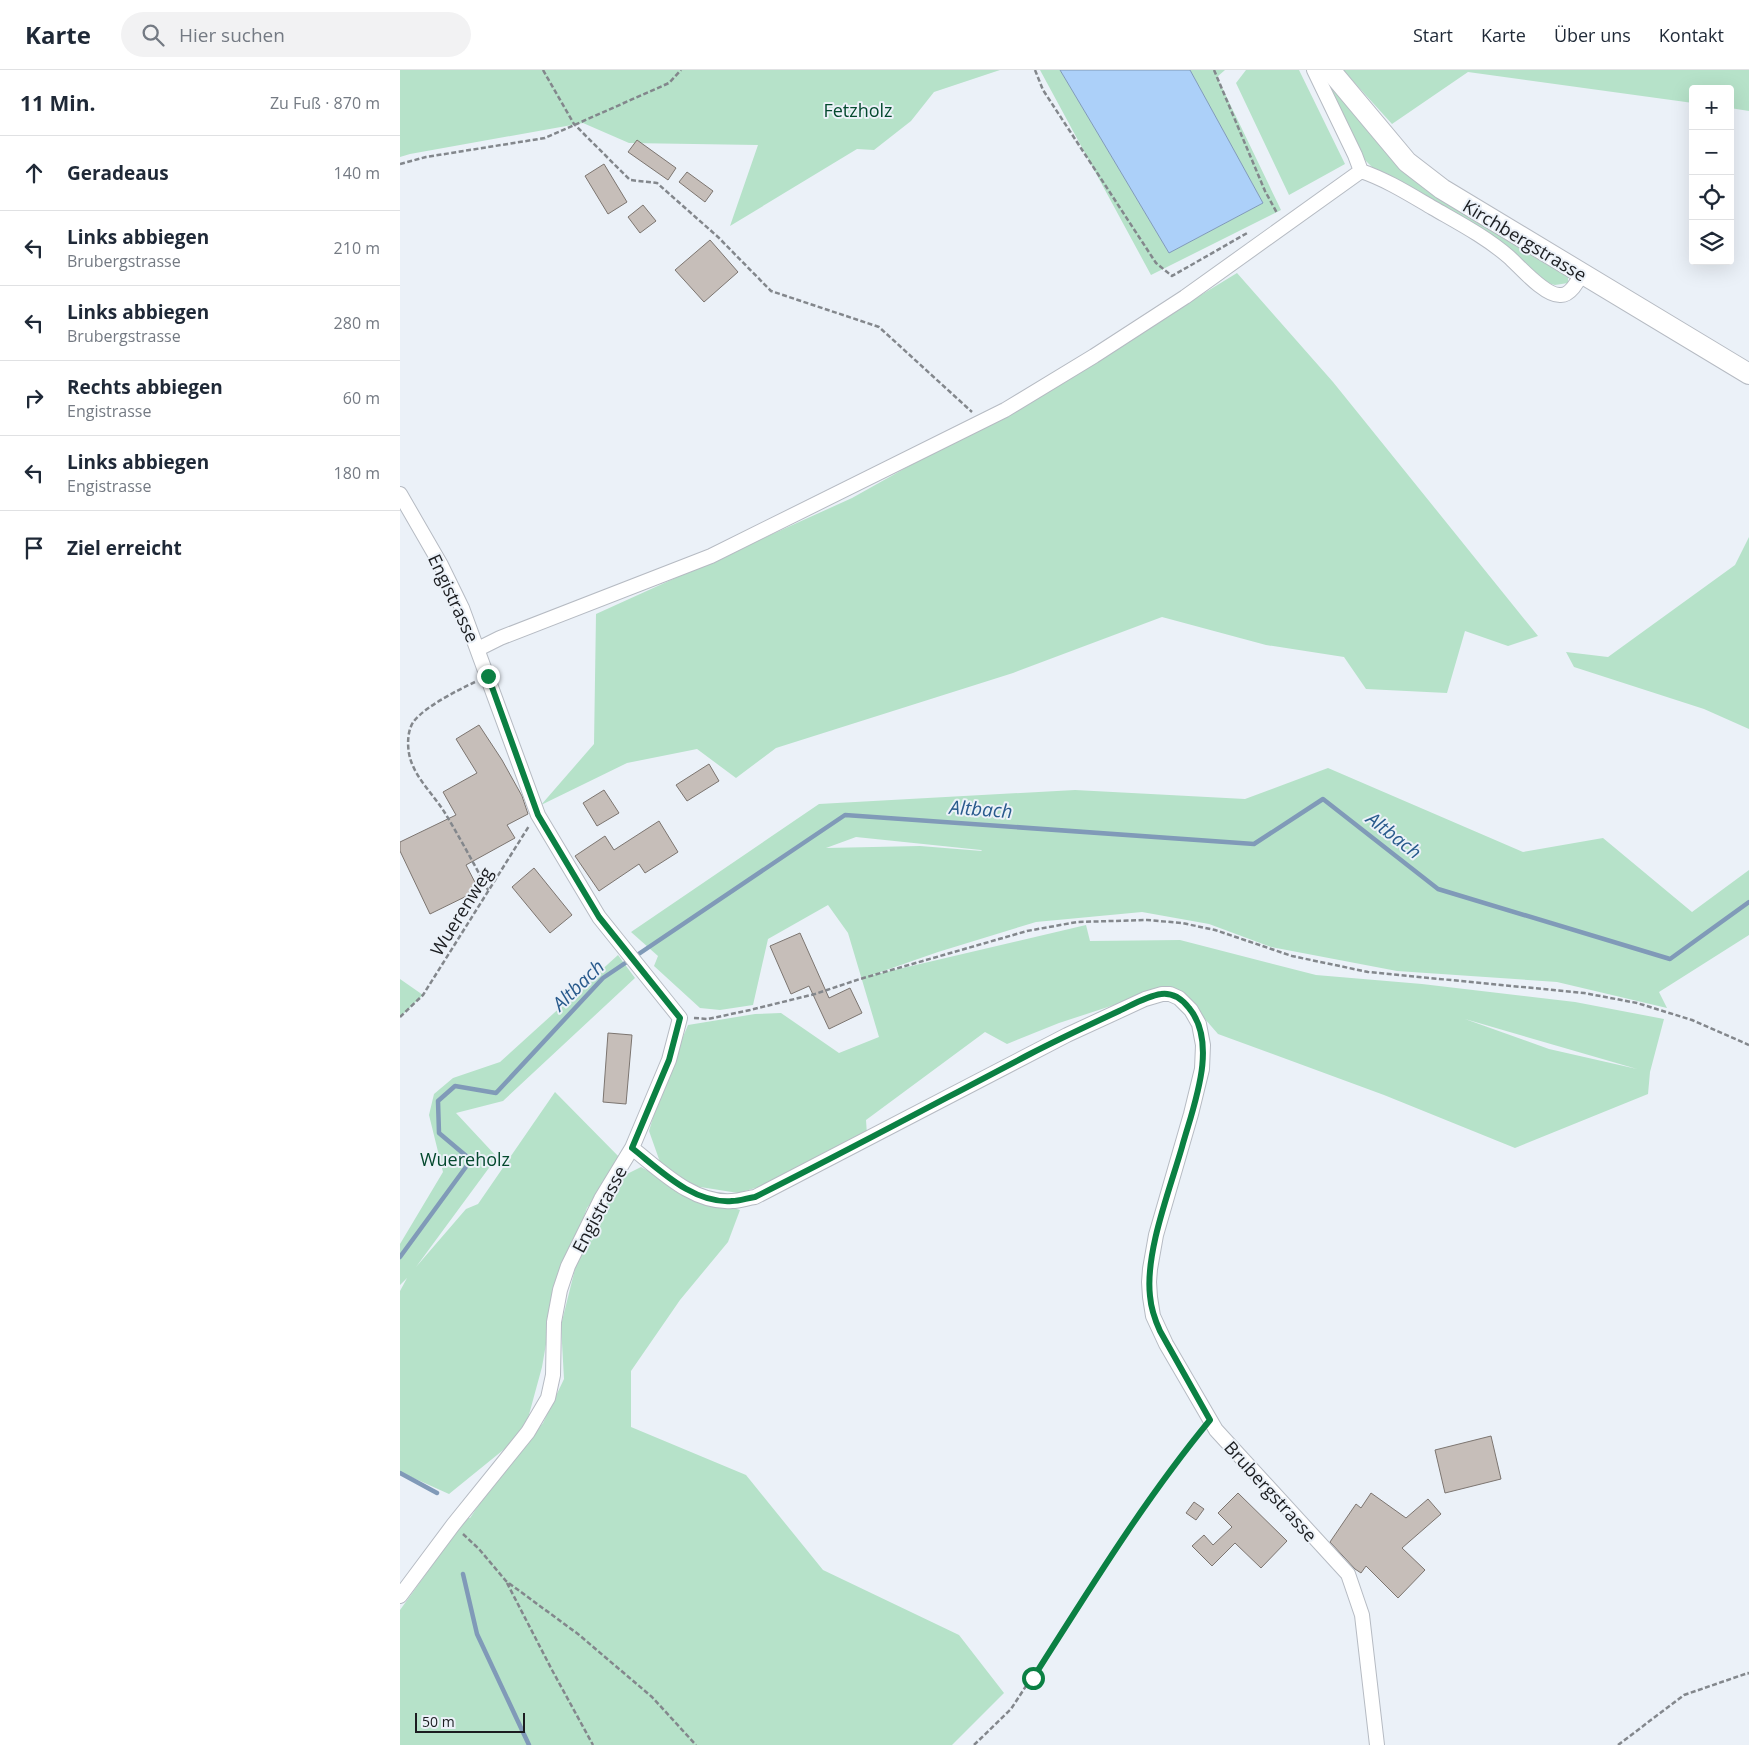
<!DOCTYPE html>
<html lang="de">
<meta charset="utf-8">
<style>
body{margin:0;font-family:"Open Sans",sans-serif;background:#f2f2f3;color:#1f2937}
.controls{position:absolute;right:15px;top:15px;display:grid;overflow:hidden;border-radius:5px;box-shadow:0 5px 20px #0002}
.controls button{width:45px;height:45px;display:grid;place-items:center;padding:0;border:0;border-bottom:1px solid #e0e1e3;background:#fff;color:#1f2937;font:25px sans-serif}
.scale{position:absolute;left:15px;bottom:12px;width:110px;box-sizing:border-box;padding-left:5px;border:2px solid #1b1d20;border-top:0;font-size:14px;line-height:18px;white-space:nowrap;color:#1b1d20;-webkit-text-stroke:4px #ebf1f8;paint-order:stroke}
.stop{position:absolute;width:15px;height:15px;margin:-11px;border:4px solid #0b8043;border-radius:50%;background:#fff}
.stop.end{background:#0b8043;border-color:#fff;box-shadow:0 1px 5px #0008}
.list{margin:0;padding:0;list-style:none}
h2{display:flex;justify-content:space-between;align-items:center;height:65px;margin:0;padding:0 20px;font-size:21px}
h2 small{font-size:16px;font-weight:400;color:#747a83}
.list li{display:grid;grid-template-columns:32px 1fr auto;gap:15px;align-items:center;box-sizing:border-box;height:75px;padding:0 20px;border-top:1px solid #e0e1e3}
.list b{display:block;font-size:19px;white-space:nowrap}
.list p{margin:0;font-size:16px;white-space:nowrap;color:#747a83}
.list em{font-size:16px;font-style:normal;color:#747a83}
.icon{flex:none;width:28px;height:28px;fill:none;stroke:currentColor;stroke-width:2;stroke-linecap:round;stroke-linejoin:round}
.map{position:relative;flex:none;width:1349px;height:1675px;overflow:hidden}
header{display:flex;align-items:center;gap:30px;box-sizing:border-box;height:70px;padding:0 25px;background:#fff;border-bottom:1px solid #e0e1e3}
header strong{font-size:24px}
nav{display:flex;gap:28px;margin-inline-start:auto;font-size:18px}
.search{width:350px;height:45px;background:#f2f2f3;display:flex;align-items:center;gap:12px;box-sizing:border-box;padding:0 18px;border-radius:28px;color:#747a83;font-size:19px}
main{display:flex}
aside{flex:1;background:#fff}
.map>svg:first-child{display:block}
.green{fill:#b6e2c9;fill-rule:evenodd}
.water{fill:#acd0f9;stroke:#809ab8}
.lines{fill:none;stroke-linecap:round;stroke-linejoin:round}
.stream{stroke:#809ab8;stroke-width:4.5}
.building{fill:#c6beb9;stroke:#7c7570}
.street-casing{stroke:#b6bbc3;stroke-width:16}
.secondary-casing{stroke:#b6bbc3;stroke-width:22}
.path{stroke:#83878c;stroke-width:2.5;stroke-dasharray:5 2.5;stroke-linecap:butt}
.street{stroke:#fff;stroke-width:14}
.secondary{stroke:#fff;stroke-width:20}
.route{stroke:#0b8043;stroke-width:6}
.labels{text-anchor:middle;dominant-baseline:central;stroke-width:4;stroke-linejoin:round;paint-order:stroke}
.park-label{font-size:18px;fill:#04492e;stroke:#ebf1f8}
.street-label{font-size:18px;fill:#1b1d20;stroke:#ebf1f8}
.water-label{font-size:19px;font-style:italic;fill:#285a8c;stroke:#ebf1f8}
</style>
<header>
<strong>Karte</strong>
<div class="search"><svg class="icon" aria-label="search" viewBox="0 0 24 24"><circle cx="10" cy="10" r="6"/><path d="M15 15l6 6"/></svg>Hier suchen</div>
<nav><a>Start</a><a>Karte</a><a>Über uns</a><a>Kontakt</a></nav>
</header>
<main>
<aside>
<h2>11 Min.<small>Zu Fuß · 870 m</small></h2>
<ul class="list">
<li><svg class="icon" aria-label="ahead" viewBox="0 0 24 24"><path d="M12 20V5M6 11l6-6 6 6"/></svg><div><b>Geradeaus</b></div><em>140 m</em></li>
<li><svg class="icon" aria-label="left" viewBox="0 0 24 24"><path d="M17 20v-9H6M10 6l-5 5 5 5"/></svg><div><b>Links abbiegen</b><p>Brubergstrasse</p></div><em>210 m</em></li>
<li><svg class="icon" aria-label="left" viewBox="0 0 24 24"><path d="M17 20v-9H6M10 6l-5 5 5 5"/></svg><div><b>Links abbiegen</b><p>Brubergstrasse</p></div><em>280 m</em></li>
<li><svg class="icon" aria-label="right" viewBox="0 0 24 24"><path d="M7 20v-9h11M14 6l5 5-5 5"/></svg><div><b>Rechts abbiegen</b><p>Engistrasse</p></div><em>60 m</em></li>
<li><svg class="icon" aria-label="left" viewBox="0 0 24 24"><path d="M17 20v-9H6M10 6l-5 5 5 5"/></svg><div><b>Links abbiegen</b><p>Engistrasse</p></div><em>180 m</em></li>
<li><svg class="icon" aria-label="arrive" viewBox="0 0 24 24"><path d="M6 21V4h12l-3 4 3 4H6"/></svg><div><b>Ziel erreicht</b></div></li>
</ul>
</aside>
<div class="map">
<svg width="1349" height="1675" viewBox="0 0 1349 1675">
<rect width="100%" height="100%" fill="#ebf1f8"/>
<path class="green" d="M 0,0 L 600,0 L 534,22 L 511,51 L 474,80 L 457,79 L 330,156 L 358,75 L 229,73 L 183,53 L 10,84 L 0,87 Z
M 640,0 L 660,0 L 769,183 L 863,133 L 790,0 L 825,0 L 817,7 L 881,140 L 751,205 Z
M 846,0 L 899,0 L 945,94 L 889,125 L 836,13 Z
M 920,0 L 998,93 L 1168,204 L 1168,213 L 1155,215 L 1140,211 L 978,103 L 964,89 L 945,54 Z
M 943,0 L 1349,0 L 1349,41 L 1330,38 L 1330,19 L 1293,19 L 1293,33 L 1068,2 L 992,54 Z
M 837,203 L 933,312 L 1138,566 L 1108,576 L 1065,561 L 1047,623 L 966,619 L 944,587 L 866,575 L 762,547 L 613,603 L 376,678 L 336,708 L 297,679 L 227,693 L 141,735 L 194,674 L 196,544 L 452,428 L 657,313 Z
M 1349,467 L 1349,659 L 1304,639 L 1174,597 L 1166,582 L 1208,587 L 1335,495 Z
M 928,698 L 1123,782 L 1203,768 L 1292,842 L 1349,800 L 1349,865 L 1259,922 L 1267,938 L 1157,912 L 997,901 L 871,877 L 809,854 L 742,842 L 636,852 L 538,882 L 469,906 L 686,855 L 690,871 L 780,870 L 916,905 L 1022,914 L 1175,932 L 1264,949 L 1250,1002 L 1248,1024 L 1115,1078 L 984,1025 L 818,964 L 785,926 L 763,919 L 659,953 L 607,974 L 585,962 L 466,1050 L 467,1065 L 396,1106 L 338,1123 L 294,1116 L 260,1092 L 249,1061 L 263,1014 L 288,955 L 355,944 L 381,943 L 439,983 L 479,967 L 448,863 L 428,835 L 368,869 L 353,935 L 320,940 L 300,938 L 254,896 L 258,886 L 231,862 L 419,734 L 675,720 L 845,729 ZM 456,767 L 581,780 L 582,781 L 520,776 L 426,778 ZM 1065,949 L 1237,999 L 1149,979 Z
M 218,885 L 235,908 L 103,1031 L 56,1043 L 97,1087 L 16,1197 L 66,1139 L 78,1134 L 155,1022 L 224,1092 L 187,1138 L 153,1234 L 142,1297 L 124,1363 L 49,1424 L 0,1402 L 0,1221 L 7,1208 L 0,1215 L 0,1174 L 43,1102 L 29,1045 L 34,1024 L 53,1008 L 100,992 Z
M 0,909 L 23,925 L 0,947 Z
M 241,1097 L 292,1125 L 340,1140 L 328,1172 L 280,1230 L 231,1301 L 231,1357 L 346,1405 L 423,1500 L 559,1565 L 604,1623 L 552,1675 L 0,1675 L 0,1540 L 31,1497 L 61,1447 L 70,1448 L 94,1412 L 143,1353 L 164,1309 L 161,1255 L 179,1183 L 219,1108 Z"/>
<path class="water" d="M 660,0 L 790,0 L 863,133 L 769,183 Z"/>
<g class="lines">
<path class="stream" d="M 0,1187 L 71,1090 L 39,1063 L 38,1031 L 55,1016 L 96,1023 L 203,908 L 445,745 L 854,774 L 923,729 L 1038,819 L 1270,889 L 1349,832
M 0,1403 L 37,1423
M 63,1504 L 77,1564 L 129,1675"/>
</g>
<path class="building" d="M 237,70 L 276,98 L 268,110 L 228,82 Z
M 204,94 L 227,132 L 208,144 L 185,106 Z
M 287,102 L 313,121 L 305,132 L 279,112 Z
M 243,135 L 256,151 L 240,163 L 228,147 Z
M 310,170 L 338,202 L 304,232 L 275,200 Z
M 79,655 L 102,690 L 122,726 L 128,744 L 107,755 L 115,768 L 66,795 L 79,820 L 30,844 L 0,781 L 0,772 L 56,745 L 43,722 L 77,703 L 56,669 Z
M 309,694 L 319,711 L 287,731 L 276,715 Z
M 204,720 L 219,743 L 197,756 L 183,733 Z
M 259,751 L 278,782 L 245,803 L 239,794 L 199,821 L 175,786 L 205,766 L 214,780 Z
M 134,798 L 172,845 L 150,863 L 112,817 Z
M 400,863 L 429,928 L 450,918 L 462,943 L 429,959 L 409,916 L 391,924 L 370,876 Z
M 208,963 L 232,965 L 226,1034 L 203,1032 Z
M 1091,1366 L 1101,1409 L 1045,1423 L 1035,1380 Z
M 838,1423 L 887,1471 L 861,1498 L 835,1473 L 812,1496 L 792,1476 L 804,1465 L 813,1475 L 832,1457 L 818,1443 Z
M 971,1423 L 1006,1448 L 1028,1429 L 1041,1444 L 1002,1478 L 1025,1500 L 998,1528 L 966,1496 L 961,1503 L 955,1499 L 930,1472 L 956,1434 L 961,1438 Z
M 794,1432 L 804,1439 L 796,1450 L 786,1443 Z"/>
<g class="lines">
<defs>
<path id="street" d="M 914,0 L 955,85 L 961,101
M 961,101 C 987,110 1009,124 1033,138 C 1059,153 1086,167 1109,187 C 1120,197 1146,227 1161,225 C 1170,225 1178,212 1181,204
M 0,424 L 41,495 L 62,538 L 138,745 L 199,847 L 280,948 L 269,990 L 232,1078 L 201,1129 L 168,1196 L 160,1220 L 154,1252 L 153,1305 L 148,1328 L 128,1362 L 53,1455 L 0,1526
M 78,579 L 100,568 L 311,486 L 605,340 L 694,286 L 785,227 L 961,101
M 232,1078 C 260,1100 293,1134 332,1131 C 340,1131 347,1128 355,1127 L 667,965 L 745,929 L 762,924 L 770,924 L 779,928 L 791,940 L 799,954 L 803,975 L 802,999 L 791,1044 L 756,1165 L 750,1199 L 749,1212 L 750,1227 L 753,1246 L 766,1274 L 816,1360 L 948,1504 L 962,1545 L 977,1675"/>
<path id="secondary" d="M 930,0 L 1007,92 L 1042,119 L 1349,304"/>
</defs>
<use href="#street" class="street-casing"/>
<use href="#secondary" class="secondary-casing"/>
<path class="path" d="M 143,0 L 174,54 L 230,110 L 257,113 L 318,167 L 371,221 L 479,257 L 572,342
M 635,0 L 643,20 L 756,193 L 772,206 L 849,162
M 814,0 L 865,121 L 877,143
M 0,94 L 26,87 L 145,68 L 269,13 L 281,0
M 75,612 C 58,620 26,636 14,651 C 7,660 7,677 10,688 C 16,709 34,725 45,743 C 60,768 74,794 88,820
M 0,947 L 23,925 L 129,756
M 294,948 L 308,949 L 350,940 L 415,924 L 460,909 L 627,861 L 677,852 L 747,850 L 782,853 L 815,860 L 892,886 L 968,902 L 1184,923 L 1237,933 L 1292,950 L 1349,975
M 63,1464 L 79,1479 L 106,1511 L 178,1564 L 252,1627 L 296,1675
M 107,1513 L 152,1600 L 193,1675
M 574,1675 L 611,1639 L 715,1480 L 777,1390 L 801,1361
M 1218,1675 L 1284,1625 L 1348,1603 L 1349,1604"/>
<use href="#street" class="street"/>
<use href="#secondary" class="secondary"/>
</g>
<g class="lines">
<path class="route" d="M 88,606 L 138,745 L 199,847 L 280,948 L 269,990 L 232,1078 C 260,1100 293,1134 332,1131 C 340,1131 347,1128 355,1127 C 447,1081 538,1032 630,984 C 659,969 689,955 719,941 C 732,935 747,926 761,924 C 767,923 773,925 777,927 C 782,930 786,934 789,938 C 819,974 793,1037 782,1077 C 770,1119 745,1182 750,1226 C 751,1238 755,1250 760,1261 L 810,1350 C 744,1430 689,1520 633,1608"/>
</g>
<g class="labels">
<g class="park-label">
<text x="458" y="40">Fetzholz</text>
<text x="65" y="1089">Wuereholz</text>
</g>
<g class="street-label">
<text transform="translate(1125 170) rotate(31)">Kirchbergstrasse</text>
<text transform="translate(54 528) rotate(65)">Engistrasse</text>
<text transform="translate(61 841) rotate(-58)">Wuerenweg</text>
<text transform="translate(199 1139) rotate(-62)">Engistrasse</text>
<text transform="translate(871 1421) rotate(48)">Brubergstrasse</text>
</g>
<g class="water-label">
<text transform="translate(581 739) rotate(4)">Altbach</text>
<text transform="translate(994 765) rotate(38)">Altbach</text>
<text transform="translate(178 915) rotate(-44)">Altbach</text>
</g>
</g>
</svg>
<div class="controls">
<button>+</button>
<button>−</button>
<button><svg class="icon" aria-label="locate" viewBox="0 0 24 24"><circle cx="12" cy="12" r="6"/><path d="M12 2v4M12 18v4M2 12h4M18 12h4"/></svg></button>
<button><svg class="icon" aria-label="layers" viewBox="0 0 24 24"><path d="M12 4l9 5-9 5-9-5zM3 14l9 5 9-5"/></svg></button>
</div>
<div class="scale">50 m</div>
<div class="stop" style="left:633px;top:1608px"></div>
<div class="stop end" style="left:88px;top:606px"></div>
</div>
</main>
